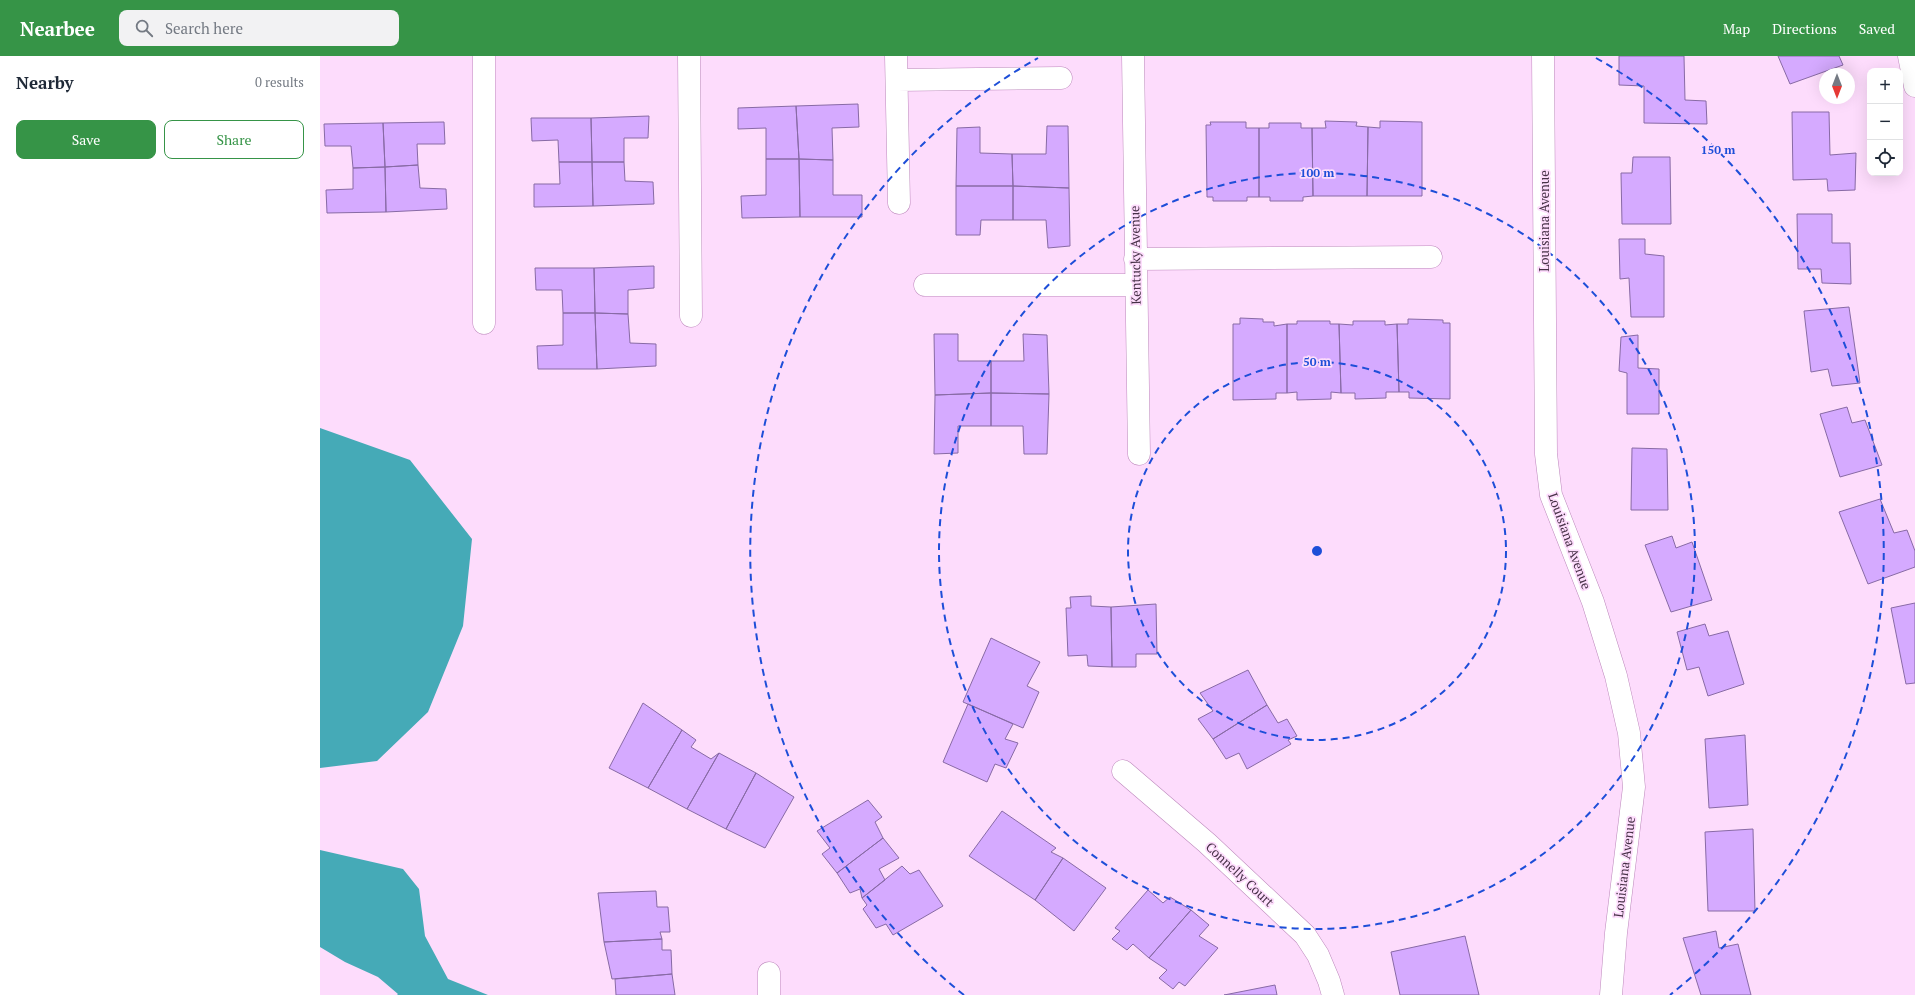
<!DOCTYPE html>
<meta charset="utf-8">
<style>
body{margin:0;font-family:"PT Serif",serif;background:#f2f2f3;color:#1f2937}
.controls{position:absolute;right:12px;top:12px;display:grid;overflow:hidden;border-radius:8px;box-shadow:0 4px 16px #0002}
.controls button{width:36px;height:36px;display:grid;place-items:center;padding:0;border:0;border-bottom:1px solid #e0e1e3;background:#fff;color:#1f2937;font:20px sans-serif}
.compass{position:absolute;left:1499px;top:12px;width:36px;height:36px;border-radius:50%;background:#fff;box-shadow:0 4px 16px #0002;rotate:180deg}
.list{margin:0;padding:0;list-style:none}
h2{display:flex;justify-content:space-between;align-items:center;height:52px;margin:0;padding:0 16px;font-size:17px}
h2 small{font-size:13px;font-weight:400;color:#747a83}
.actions{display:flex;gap:8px;padding:12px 16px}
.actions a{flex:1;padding:9px 0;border:1px solid #369447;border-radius:8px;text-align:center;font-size:14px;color:#369447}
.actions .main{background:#369447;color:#fff}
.icon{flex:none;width:22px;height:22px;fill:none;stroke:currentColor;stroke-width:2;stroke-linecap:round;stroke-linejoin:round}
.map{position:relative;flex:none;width:1595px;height:939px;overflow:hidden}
header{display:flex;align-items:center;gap:24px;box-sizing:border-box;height:56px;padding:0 20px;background:#369447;color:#fff}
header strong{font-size:19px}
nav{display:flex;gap:22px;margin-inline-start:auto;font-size:14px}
.search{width:280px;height:36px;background:#f2f2f3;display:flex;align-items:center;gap:10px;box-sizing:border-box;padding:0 14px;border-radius:8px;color:#747a83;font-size:15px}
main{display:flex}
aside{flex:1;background:#fff}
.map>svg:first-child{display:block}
.water{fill:#45aab7}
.building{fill:#d5aaff;stroke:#886aa5}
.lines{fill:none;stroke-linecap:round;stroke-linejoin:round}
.minor-casing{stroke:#bd89bc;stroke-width:23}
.minor{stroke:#fff;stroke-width:22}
.ring{fill:none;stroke:#1d4ed8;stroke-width:2;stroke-dasharray:7 5}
.labels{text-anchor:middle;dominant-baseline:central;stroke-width:3.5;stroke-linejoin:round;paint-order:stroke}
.street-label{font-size:13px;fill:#473147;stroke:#fddcfc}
.centre{fill:#1d4ed8;stroke:#fddcfc;stroke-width:2}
.ring-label{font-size:12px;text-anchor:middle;font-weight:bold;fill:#1d4ed8;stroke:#fddcfc;stroke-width:3.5;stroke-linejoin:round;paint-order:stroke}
</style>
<header>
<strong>Nearbee</strong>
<div class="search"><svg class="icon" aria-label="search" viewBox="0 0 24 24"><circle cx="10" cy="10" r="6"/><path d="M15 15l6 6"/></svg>Search here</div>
<nav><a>Map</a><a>Directions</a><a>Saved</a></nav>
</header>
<main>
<aside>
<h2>Nearby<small>0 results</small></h2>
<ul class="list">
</ul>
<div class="actions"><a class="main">Save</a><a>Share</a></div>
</aside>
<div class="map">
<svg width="1595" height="939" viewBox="0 0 1595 939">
<rect width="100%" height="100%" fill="#fddcfc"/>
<path class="water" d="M 0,372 L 90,404 L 152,483 L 143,570 L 108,656 L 57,705 L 0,712 Z
M 0,794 L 83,813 L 99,833 L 105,880 L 128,923 L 168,939 L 77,939 L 78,938 L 58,921 L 25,906 L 0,891 Z"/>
<path class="building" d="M 1299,0 L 1364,0 L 1365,44 L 1386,45 L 1387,68 L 1324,67 L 1324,30 L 1299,29 Z
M 1458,0 L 1519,0 L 1523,9 L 1470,28 Z
M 538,48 L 539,71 L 512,72 L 513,104 L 479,103 L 476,50 Z
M 476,50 L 479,103 L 446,103 L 446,72 L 418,73 L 418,52 Z
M 1472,56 L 1509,56 L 1510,99 L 1536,97 L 1535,134 L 1508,135 L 1507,123 L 1473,124 Z
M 329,60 L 328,82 L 304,82 L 304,106 L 272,106 L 271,62 Z
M 211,62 L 271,62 L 272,106 L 239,106 L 238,84 L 212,85 Z
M 1005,65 L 1037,66 L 1036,70 L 1048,71 L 1047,140 L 993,140 L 992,72 L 1006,72 Z
M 1060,65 L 1102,66 L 1102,140 L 1047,140 L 1048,71 L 1060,72 Z
M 124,66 L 125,88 L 97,88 L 98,109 L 65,111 L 63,67 Z
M 890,66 L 926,66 L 926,72 L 939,72 L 939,141 L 927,141 L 927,145 L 893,145 L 893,141 L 887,141 L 886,69 L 891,69 Z
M 63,67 L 65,111 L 33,112 L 31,90 L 5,90 L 4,68 Z
M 949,67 L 981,67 L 981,72 L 992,72 L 993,140 L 983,141 L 983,145 L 950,145 L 950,141 L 939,141 L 939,72 L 949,72 Z
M 727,70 L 748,70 L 749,132 L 693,130 L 692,98 L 726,98 Z
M 660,71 L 660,97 L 692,98 L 693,130 L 636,130 L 637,72 Z
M 1313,101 L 1350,101 L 1351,168 L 1302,168 L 1301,117 L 1312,117 Z
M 446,103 L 479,103 L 480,161 L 422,162 L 421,140 L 446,139 Z
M 479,103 L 513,104 L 513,139 L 542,139 L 542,161 L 480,161 Z
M 239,106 L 272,106 L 273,150 L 214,151 L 214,128 L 240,128 Z
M 272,106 L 304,106 L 305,125 L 333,126 L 334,148 L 273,150 Z
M 98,109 L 100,132 L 126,133 L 127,153 L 66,156 L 65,111 Z
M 65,111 L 66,156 L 7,157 L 6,134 L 33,133 L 33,112 Z
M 636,130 L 693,130 L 693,164 L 661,164 L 660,179 L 636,179 Z
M 693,130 L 749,132 L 750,190 L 728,192 L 726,164 L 693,164 Z
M 1477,158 L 1512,158 L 1512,187 L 1530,187 L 1531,228 L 1502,227 L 1501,213 L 1478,213 Z
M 1299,183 L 1325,183 L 1325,198 L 1344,200 L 1344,261 L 1311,261 L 1309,222 L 1300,223 Z
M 334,210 L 334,232 L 308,234 L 308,258 L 275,257 L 274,212 Z
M 215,212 L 274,212 L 275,257 L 243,257 L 242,234 L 216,234 Z
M 1529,251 L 1540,327 L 1512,330 L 1508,313 L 1491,316 L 1484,255 Z
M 243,257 L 275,257 L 277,313 L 218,313 L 217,290 L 243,289 Z
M 275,257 L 308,258 L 310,287 L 336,288 L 336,310 L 277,313 Z
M 920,262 L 943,263 L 943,266 L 954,266 L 954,270 L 967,268 L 967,337 L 956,337 L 956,343 L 913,344 L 913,268 L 920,268 Z
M 1088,263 L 1123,264 L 1123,267 L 1130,267 L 1130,343 L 1089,342 L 1089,336 L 1079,336 L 1077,268 L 1088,268 Z
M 977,265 L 1010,265 L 1010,268 L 1019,268 L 1021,337 L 1011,336 L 1011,343 L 977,344 L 977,336 L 967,337 L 967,268 L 977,268 Z
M 1033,265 L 1065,265 L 1065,269 L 1077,268 L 1079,336 L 1066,336 L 1066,342 L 1035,343 L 1035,337 L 1021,337 L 1019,268 L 1033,269 Z
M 614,278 L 638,278 L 638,305 L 671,305 L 671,337 L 615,339 Z
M 703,278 L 727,279 L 729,338 L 671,337 L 671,305 L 704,305 Z
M 1318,279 L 1318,312 L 1339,313 L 1339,358 L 1307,358 L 1307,317 L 1299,315 L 1301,281 Z
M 671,337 L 729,338 L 727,398 L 704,398 L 703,370 L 671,370 Z
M 671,337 L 671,370 L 638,370 L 638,397 L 614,398 L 615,339 Z
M 1527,351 L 1532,367 L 1545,364 L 1562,409 L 1520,421 L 1500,358 Z
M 1312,392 L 1347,393 L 1348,454 L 1311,454 Z
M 1560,443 L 1574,477 L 1587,474 L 1595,495 L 1595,511 L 1548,528 L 1519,456 Z
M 1352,480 L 1356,492 L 1372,486 L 1392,544 L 1351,556 L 1325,489 Z
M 771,540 L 771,550 L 791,551 L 792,611 L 768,610 L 767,599 L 748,600 L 746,552 L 751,552 L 750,541 Z
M 1595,547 L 1595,627 L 1586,628 L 1571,552 Z
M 836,548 L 837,598 L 816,598 L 816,611 L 792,611 L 791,551 Z
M 1385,568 L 1389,580 L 1408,575 L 1424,628 L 1388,640 L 1379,611 L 1367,614 L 1357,576 Z
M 671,582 L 720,606 L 707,630 L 719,636 L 703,672 L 643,646 Z
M 928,614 L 947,649 L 893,683 L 878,663 L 893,655 L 880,637 Z
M 323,647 L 362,674 L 328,732 L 289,712 Z
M 648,648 L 693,668 L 685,683 L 698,687 L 686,712 L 675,708 L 667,726 L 623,706 Z
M 947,649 L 958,667 L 967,663 L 977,680 L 968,684 L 971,688 L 927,713 L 919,697 L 906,703 L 893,683 Z
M 362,674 L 376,684 L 371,691 L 391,703 L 399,697 L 367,753 L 328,732 Z
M 1425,679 L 1428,749 L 1389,752 L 1385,683 Z
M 399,697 L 436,717 L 406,773 L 367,753 Z
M 436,717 L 474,741 L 445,792 L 406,773 Z
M 548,744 L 562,761 L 555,766 L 563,782 L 517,817 L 502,798 L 510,792 L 497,775 Z
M 682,755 L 736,792 L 731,796 L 743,802 L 715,844 L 649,800 Z
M 1433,773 L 1435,855 L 1388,855 L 1385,776 Z
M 563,782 L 579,802 L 559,813 L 565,824 L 542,842 L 540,833 L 530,837 L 517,817 Z
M 743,802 L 786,832 L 754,875 L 715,844 Z
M 582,810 L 590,818 L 599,814 L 623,850 L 573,879 L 566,868 L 556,872 L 543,853 L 547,849 L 542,842 Z
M 828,834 L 843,847 L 850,841 L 871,854 L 829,902 L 813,888 L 807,894 L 792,883 L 800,875 L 795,872 Z
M 336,835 L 337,851 L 348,851 L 350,876 L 340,876 L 342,883 L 284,886 L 278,837 Z
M 871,854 L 889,869 L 879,880 L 898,892 L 865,930 L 859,926 L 853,933 L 839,922 L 847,914 L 829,902 Z
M 1396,875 L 1399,892 L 1418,888 L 1431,939 L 1381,939 L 1363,882 Z
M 1145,880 L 1159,939 L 1080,939 L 1071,896 Z
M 342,883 L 342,894 L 351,894 L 352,918 L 292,923 L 284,886 Z
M 352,918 L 355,939 L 296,939 L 295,923 Z
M 955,929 L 957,939 L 904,939 Z"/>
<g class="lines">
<defs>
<path id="minor" d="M 164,0 L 164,267
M 369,0 L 371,260
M 576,0 L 579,147
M 813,0 L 819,398
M 1223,0 L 1226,398 L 1231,439 L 1273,546 L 1296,620 L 1309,677 L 1314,731 L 1296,877 L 1291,939
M 1589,0 L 1595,30
M 577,24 L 741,22
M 815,203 L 1111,201
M 605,229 L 816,229
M 803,715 L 887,787 L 985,879 L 998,899 L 1009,925 L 1013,939
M 449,917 L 449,939"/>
</defs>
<use href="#minor" class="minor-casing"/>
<use href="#minor" class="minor"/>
</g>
<g class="ring">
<circle cx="997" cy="495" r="189"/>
<circle cx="997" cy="495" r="378"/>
<path d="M644 939A567 567 0 0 1 718 2M1276 2A567 567 0 0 1 1350 939"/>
</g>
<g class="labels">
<g class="street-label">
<text transform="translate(1224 165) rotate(-90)">Louisiana Avenue</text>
<text transform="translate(815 199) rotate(-91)">Kentucky Avenue</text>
<text transform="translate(1250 485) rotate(70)">Louisiana Avenue</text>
<text transform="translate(1304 811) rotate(-83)">Louisiana Avenue</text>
<text transform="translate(920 818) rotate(43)">Connelly Court</text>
</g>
</g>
<circle cx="997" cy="495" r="6" class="centre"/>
<g class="ring-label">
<text x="1398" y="98">150 m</text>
<text x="997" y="121">100 m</text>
<text x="997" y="310">50 m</text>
</g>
</svg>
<div class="controls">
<button>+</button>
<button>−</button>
<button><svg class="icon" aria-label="locate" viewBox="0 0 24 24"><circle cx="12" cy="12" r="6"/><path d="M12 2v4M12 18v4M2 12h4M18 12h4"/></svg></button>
</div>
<svg class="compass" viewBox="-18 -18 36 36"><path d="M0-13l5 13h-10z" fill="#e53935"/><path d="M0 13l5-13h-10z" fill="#747a83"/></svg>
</div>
</main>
